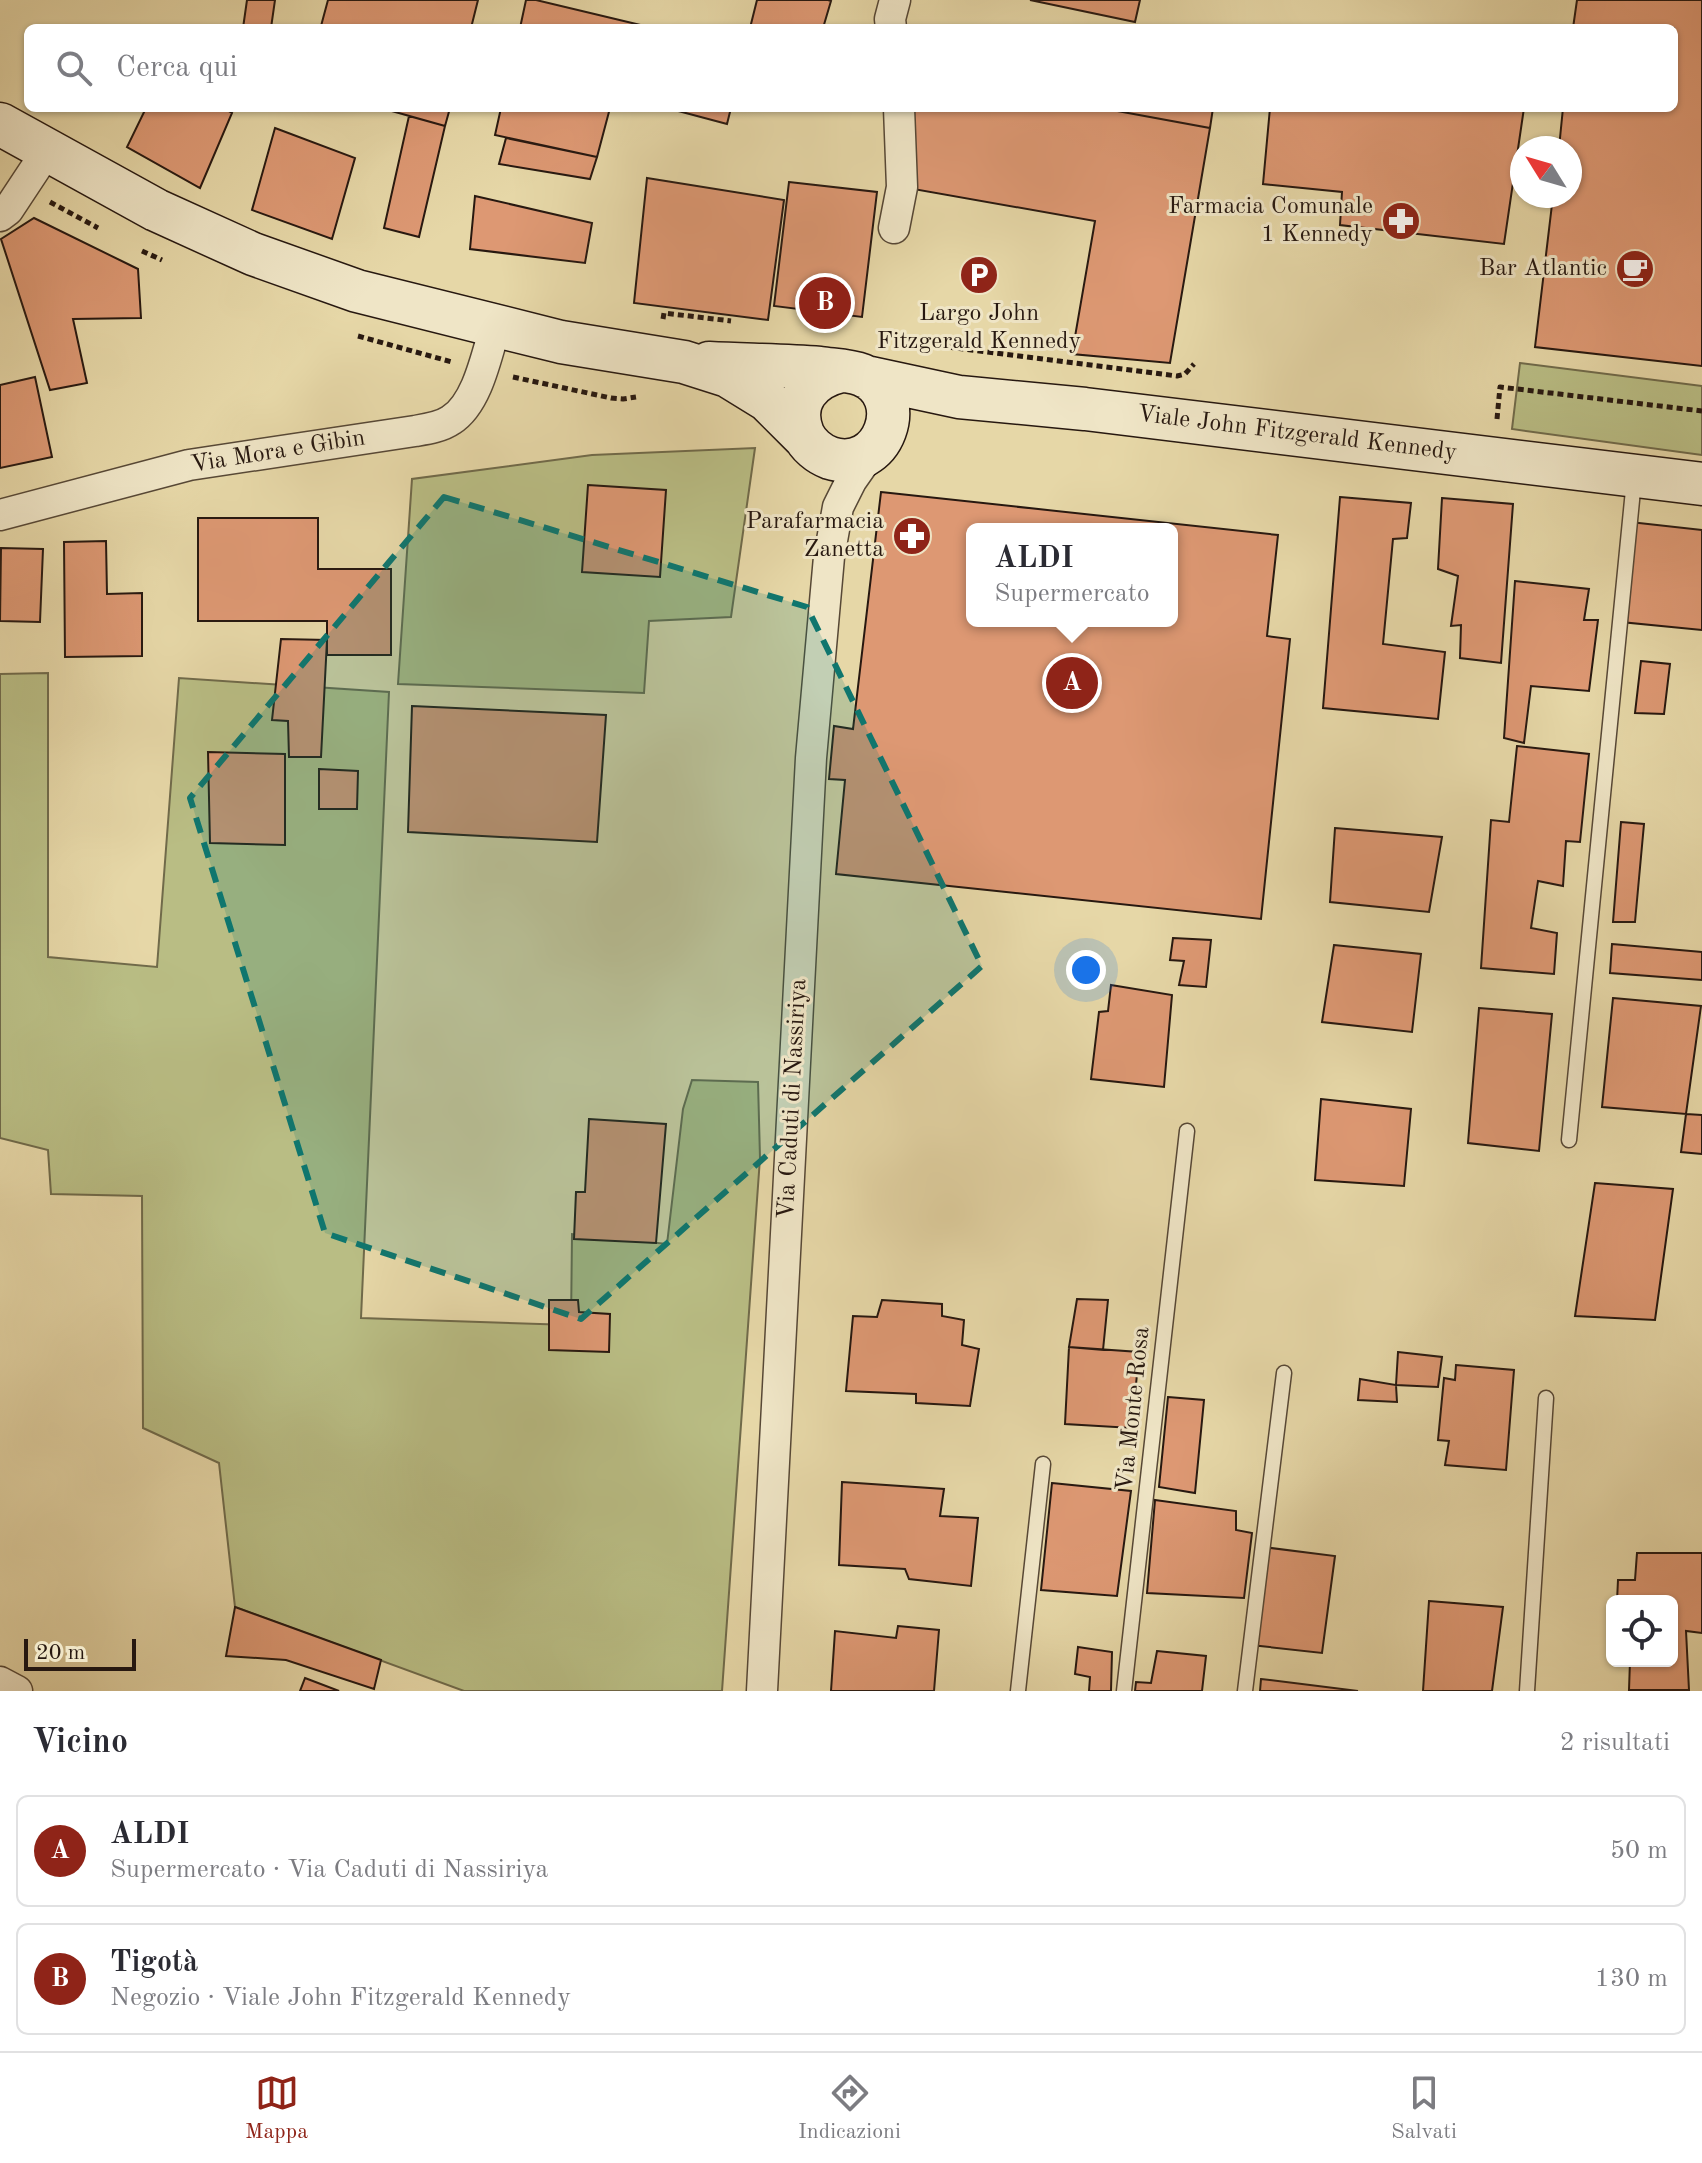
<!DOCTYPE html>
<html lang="it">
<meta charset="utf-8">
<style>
body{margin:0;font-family:"Old Standard TT",serif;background:#f7f7f7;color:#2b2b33}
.controls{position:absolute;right:24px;bottom:24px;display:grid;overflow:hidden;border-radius:12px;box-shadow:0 2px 6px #0004}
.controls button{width:72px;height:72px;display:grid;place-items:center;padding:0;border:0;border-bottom:2px solid #e1e1e2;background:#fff;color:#2b2b33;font:40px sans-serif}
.compass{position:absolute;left:1510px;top:136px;width:72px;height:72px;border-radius:50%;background:#fff;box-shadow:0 2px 6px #0004;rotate:307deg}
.scale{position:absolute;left:24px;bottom:20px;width:112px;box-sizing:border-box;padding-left:8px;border:4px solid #271810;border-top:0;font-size:22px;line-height:28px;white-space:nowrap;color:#271810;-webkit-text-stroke:6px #efe5c6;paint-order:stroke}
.you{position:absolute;left:1086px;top:970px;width:28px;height:28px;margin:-20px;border:6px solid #fff;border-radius:50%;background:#1a73e8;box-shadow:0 0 0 12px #1a73e833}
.badge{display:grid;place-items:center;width:52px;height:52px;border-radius:50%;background:#8f2418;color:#fff;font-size:26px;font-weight:700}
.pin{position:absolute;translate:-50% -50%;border:4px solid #fff;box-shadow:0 2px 8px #0006}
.popup{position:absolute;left:966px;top:523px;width:212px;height:104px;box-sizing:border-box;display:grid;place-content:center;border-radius:12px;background:#fff;filter:drop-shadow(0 2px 6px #0005);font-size:26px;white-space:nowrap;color:#7c7c81}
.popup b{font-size:30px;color:#2b2b33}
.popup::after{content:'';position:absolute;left:50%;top:100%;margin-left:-16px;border:16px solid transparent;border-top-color:#fff}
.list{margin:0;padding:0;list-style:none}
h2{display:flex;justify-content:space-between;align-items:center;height:104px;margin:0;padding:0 32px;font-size:34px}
h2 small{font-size:26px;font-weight:400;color:#7c7c81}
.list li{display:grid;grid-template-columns:52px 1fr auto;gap:24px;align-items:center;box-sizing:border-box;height:112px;margin:0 16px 16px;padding:0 16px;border:2px solid #e1e1e2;border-radius:12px}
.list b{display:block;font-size:30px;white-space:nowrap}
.list p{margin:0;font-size:26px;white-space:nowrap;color:#7c7c81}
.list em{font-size:26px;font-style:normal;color:#7c7c81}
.icon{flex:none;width:44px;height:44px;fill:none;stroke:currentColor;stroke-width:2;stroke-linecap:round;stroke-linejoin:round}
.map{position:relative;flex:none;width:1702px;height:1691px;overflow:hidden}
.search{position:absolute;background:#fff;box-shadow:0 2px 6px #0004;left:24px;right:24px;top:24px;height:88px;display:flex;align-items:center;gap:20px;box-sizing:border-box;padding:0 28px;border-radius:12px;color:#7c7c81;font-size:30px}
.sheet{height:360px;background:#fff}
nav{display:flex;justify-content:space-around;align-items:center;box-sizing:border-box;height:112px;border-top:2px solid #e1e1e2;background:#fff;font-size:22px;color:#7c7c81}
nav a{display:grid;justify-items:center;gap:4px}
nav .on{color:#8f2418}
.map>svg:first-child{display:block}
.green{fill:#b9bd84;stroke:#706a4a;stroke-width:2}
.building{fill:#dd9873;stroke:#271810;stroke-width:2;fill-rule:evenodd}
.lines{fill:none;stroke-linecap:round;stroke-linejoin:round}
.service-casing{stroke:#574836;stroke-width:17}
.minor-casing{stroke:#574836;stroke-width:33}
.secondary-casing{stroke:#271810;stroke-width:45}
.path{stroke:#271810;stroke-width:5;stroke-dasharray:6 4;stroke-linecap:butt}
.service{stroke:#efe5c6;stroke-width:14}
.minor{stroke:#efe5c6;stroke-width:30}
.secondary{stroke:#efe5c6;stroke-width:42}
.marked{fill:#0f766e;fill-opacity:0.2;stroke:#0f766e;stroke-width:6;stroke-dasharray:16 10;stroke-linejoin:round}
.labels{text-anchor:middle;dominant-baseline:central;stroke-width:6;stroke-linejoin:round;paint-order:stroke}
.poi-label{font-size:24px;fill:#271810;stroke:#efe5c6;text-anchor:end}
.street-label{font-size:24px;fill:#271810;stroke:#efe5c6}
</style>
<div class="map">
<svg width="1702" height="1691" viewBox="0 0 1702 1691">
<rect width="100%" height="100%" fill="#e6d7a7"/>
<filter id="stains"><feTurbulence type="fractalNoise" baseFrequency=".0025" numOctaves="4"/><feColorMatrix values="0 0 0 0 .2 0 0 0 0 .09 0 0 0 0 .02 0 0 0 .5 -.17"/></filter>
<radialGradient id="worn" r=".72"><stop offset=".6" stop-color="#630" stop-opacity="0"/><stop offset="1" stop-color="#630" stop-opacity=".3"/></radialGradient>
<path class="green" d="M 1520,363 L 1702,386 L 1702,455 L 1512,429 Z
M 755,448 L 731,617 L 649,621 L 644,693 L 398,684 L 412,479 L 592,455 Z
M 48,673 L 48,957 L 157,967 L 179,678 L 389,692 L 361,1318 L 571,1325 L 572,1234 L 667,1244 L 683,1109 L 692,1080 L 758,1082 L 760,1158 L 722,1691 L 464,1691 L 235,1607 L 219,1463 L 143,1428 L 142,1196 L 51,1194 L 48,1150 L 0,1138 L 0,674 Z"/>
<path class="building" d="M 247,0 L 275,0 L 271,28 L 243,28 Z
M 328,0 L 478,0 L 471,28 L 329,28 L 321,26 Z
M 526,0 L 536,0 L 653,28 L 520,28 Z
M 757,0 L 828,0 L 831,1 L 823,28 L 750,28 Z
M 1030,0 L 1140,0 L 1135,22 Z
M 1577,0 L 1702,0 L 1702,366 L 1535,347 L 1553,196 L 1570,196 L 1570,148 L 1559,148 L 1563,108 L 1674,108 L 1674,28 L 1573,28 Z
M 146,108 L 223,108 L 232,113 L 200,188 L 127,147 Z
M 381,108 L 450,108 L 445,126 Z
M 501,108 L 610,108 L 597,157 L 495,135 Z
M 667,108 L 731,108 L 727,124 Z
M 899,108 L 1101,108 L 1210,128 L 1170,363 L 1072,354 L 1095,221 L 902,187 Z
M 1101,108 L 1213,108 L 1210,128 Z
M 1270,108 L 1524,108 L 1504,244 L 1340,225 L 1342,192 L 1263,184 Z
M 409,116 L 445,126 L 419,237 L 384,228 Z
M 275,128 L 355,158 L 332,239 L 252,210 Z
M 506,138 L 597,157 L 590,179 L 499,164 Z
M 647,178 L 784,200 L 768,320 L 634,303 Z
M 789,182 L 877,192 L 862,317 L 774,306 Z
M 475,196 L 592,223 L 585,263 L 470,249 Z
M 34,218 L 138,269 L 141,318 L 73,319 L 87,383 L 50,390 L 1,239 Z
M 35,377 L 52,457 L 0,468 L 0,385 Z
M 588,485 L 666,490 L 660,577 L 582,572 Z
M 881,492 L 1278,535 L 1267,636 L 1290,639 L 1261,919 L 836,874 L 845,780 L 829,779 L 834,726 L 853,729 ZM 972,529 L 1172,529 L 1172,621 L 972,621 Z
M 1340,497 L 1411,503 L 1407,538 L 1393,539 L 1383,644 L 1445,652 L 1438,719 L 1323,708 Z
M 1442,498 L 1513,504 L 1501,663 L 1460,658 L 1461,625 L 1451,626 L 1458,576 L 1438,569 Z
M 198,518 L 318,518 L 318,569 L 391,569 L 391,655 L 327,655 L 327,621 L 198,621 Z
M 1630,522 L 1702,530 L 1702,630 L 1621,622 Z
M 106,541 L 107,594 L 142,593 L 142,656 L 65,657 L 64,542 Z
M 1,548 L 43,549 L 40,622 L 0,621 Z
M 1515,581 L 1589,589 L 1584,620 L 1598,620 L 1589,691 L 1531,686 L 1524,743 L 1504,738 Z
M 281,639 L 327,640 L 321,757 L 289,757 L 288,721 L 272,720 Z
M 1641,661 L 1670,664 L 1664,714 L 1635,713 Z
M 412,706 L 606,715 L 597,842 L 408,832 Z
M 1517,746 L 1589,754 L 1580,842 L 1566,841 L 1563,886 L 1538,881 L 1531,928 L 1557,933 L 1554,974 L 1481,968 L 1491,820 L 1509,822 Z
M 208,752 L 285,754 L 285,845 L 210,843 Z
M 319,769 L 358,771 L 357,809 L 319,809 Z
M 1621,822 L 1644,824 L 1635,922 L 1613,922 Z
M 1335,828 L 1442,837 L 1429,912 L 1330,902 Z
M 1173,938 L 1211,940 L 1206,987 L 1179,985 L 1184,961 L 1170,960 Z
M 1612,944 L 1702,952 L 1702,980 L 1610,973 Z
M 1334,945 L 1421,954 L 1412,1032 L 1322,1022 Z
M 1111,985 L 1172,995 L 1164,1087 L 1091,1079 L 1099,1012 L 1108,1011 Z
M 1613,998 L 1701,1006 L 1686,1114 L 1602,1107 Z
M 1479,1008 L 1552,1014 L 1539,1151 L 1468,1143 Z
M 1321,1099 L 1411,1109 L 1404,1186 L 1315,1180 Z
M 1686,1114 L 1702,1115 L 1702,1154 L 1681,1152 Z
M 589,1119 L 666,1124 L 656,1243 L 574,1239 L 576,1192 L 585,1192 Z
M 1595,1183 L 1673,1189 L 1655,1320 L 1575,1316 Z
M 1077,1299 L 1108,1300 L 1103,1350 L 1069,1347 Z
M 549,1300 L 578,1300 L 579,1312 L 610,1314 L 609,1352 L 549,1350 Z
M 882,1300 L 942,1304 L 942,1316 L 964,1320 L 962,1345 L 979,1349 L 970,1406 L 916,1403 L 916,1394 L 846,1391 L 853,1316 L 877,1317 Z
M 1069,1347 L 1139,1352 L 1132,1428 L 1065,1424 Z
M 1398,1352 L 1442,1357 L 1438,1387 L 1396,1385 Z
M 1456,1365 L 1514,1370 L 1506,1470 L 1445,1465 L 1449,1441 L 1438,1440 L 1444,1378 L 1455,1380 Z
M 1360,1379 L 1396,1385 L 1397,1402 L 1358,1400 Z
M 1168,1397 L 1204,1400 L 1195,1493 L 1159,1487 Z
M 842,1482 L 944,1489 L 940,1516 L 978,1518 L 971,1586 L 909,1579 L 905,1569 L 839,1565 Z
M 1052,1483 L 1131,1491 L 1117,1596 L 1041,1590 Z
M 1155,1500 L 1236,1511 L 1236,1530 L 1252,1533 L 1244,1598 L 1147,1593 Z
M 1263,1547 L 1335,1556 L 1322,1653 L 1251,1645 Z
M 1637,1553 L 1702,1553 L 1702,1633 L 1686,1631 L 1689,1690 L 1629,1690 L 1630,1661 L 1672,1661 L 1672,1601 L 1617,1601 L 1618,1580 L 1635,1580 Z
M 1429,1601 L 1503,1607 L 1492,1691 L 1423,1691 Z
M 235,1607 L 381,1660 L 374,1689 L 286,1660 L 226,1656 Z
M 898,1626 L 939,1630 L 934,1691 L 831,1691 L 835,1631 L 896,1638 Z
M 1078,1647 L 1112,1652 L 1111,1691 L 1089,1691 L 1090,1677 L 1075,1674 Z
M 1157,1651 L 1206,1656 L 1202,1691 L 1135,1691 L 1136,1682 L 1151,1683 Z
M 305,1678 L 339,1691 L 300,1691 Z
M 1261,1679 L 1358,1691 L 1260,1691 Z"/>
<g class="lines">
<defs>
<path id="service" d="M 1569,1140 L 1634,480
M 1018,1691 L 1043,1464
M 1124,1691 L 1187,1131
M 1245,1691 L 1284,1373
M 1527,1691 L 1546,1398"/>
<path id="minor" d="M 891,28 L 890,19 L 895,0
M 0,216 L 8,210 L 47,151
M 894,228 L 902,187 L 899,108
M 0,515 L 189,465 L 415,431 C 427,429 441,427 451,420 C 478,403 487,353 496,324
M 0,1682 L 17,1691
M 762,1691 L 811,758 L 829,557 L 838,507 L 851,481 L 872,451"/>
<path id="secondary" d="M 0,124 L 156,210 L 253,254 L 357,291 L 561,342 L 684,362 L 728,376 L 767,400 L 804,437
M 709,363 C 746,365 783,365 820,368 C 834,370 849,370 862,375 C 912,396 884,475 830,458 C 819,454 808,445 803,434 C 790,401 811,378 841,371
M 866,377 L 959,397 L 1085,409 L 1702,484"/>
</defs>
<use href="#service" class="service-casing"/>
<use href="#minor" class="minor-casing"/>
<use href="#secondary" class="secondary-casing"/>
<path class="path" d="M 50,202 L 98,228
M 142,251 L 162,260
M 663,319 L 664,313 L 731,321
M 358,336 L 452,362
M 908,342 L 1177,376 L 1185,374 L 1194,364
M 513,377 L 611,398 L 623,399 L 636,397
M 1497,419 L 1500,387 L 1702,411"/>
<use href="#service" class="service"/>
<use href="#minor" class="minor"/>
<use href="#secondary" class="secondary"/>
</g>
<path class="marked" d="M 444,497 L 807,607 L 982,966 L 581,1319 L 325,1233 L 190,798 Z"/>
<defs>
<symbol id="pharmacy-disc" viewBox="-11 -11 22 22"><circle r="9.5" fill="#8f2418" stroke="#efe5c6"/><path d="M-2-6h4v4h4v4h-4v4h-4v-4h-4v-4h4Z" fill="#fff"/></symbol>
<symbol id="cafe-disc" viewBox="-11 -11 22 22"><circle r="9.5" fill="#8f2418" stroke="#efe5c6"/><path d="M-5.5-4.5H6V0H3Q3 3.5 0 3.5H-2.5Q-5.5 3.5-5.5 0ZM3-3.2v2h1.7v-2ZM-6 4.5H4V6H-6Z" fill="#fff"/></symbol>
<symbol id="parking-disc" viewBox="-11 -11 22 22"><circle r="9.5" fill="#8f2418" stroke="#efe5c6"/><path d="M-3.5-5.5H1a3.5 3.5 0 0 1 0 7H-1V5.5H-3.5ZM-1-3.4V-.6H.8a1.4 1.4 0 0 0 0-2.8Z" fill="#fff"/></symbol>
</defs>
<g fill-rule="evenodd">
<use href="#pharmacy-disc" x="1379" y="199" width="44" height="44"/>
<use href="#cafe-disc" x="1613" y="247" width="44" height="44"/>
<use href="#parking-disc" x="957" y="253" width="44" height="44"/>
<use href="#pharmacy-disc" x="890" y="514" width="44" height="44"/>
</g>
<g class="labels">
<g class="poi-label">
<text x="1373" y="207">Farmacia Comunale<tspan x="1373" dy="28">1 Kennedy</tspan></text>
<text x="1607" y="269">Bar Atlantic</text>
<text x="979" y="314" text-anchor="middle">Largo John<tspan x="979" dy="28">Fitzgerald Kennedy</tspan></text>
<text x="884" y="522">Parafarmacia<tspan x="884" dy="28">Zanetta</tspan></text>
</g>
<g class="street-label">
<text transform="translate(1297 434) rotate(7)">Viale John Fitzgerald Kennedy</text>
<text transform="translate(278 452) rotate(-9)">Via Mora e Gibin</text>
<text transform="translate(793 1099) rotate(-87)">Via Caduti di Nassiriya</text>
<text transform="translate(1134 1409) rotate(-84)">Via Monte Rosa</text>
</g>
</g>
<rect width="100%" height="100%" filter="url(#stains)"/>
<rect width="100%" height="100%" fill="url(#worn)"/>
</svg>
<div class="controls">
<button><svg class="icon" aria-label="locate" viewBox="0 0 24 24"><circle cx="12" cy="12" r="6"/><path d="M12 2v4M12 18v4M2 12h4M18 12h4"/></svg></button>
</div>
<svg class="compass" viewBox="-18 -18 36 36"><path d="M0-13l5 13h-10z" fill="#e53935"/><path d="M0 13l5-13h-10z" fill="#7c7c81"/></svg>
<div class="scale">20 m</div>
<div class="you"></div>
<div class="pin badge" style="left:1072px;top:683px">A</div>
<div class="popup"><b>ALDI</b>Supermercato</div>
<div class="pin badge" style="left:825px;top:303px">B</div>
<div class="search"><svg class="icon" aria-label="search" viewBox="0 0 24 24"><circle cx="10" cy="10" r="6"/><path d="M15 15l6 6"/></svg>Cerca qui</div>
</div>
<section class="sheet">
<h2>Vicino<small>2 risultati</small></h2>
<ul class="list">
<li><span class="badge">A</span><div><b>ALDI</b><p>Supermercato · Via Caduti di Nassiriya</p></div><em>50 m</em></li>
<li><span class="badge">B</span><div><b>Tigotà</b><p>Negozio · Viale John Fitzgerald Kennedy</p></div><em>130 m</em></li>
</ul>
</section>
<nav>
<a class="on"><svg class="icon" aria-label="map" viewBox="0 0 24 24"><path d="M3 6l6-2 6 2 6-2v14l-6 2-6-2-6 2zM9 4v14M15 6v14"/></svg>Mappa</a>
<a><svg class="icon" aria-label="directions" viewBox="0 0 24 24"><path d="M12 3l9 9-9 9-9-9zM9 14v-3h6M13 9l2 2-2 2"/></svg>Indicazioni</a>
<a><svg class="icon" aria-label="saved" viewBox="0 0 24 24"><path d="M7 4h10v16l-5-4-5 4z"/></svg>Salvati</a>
</nav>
